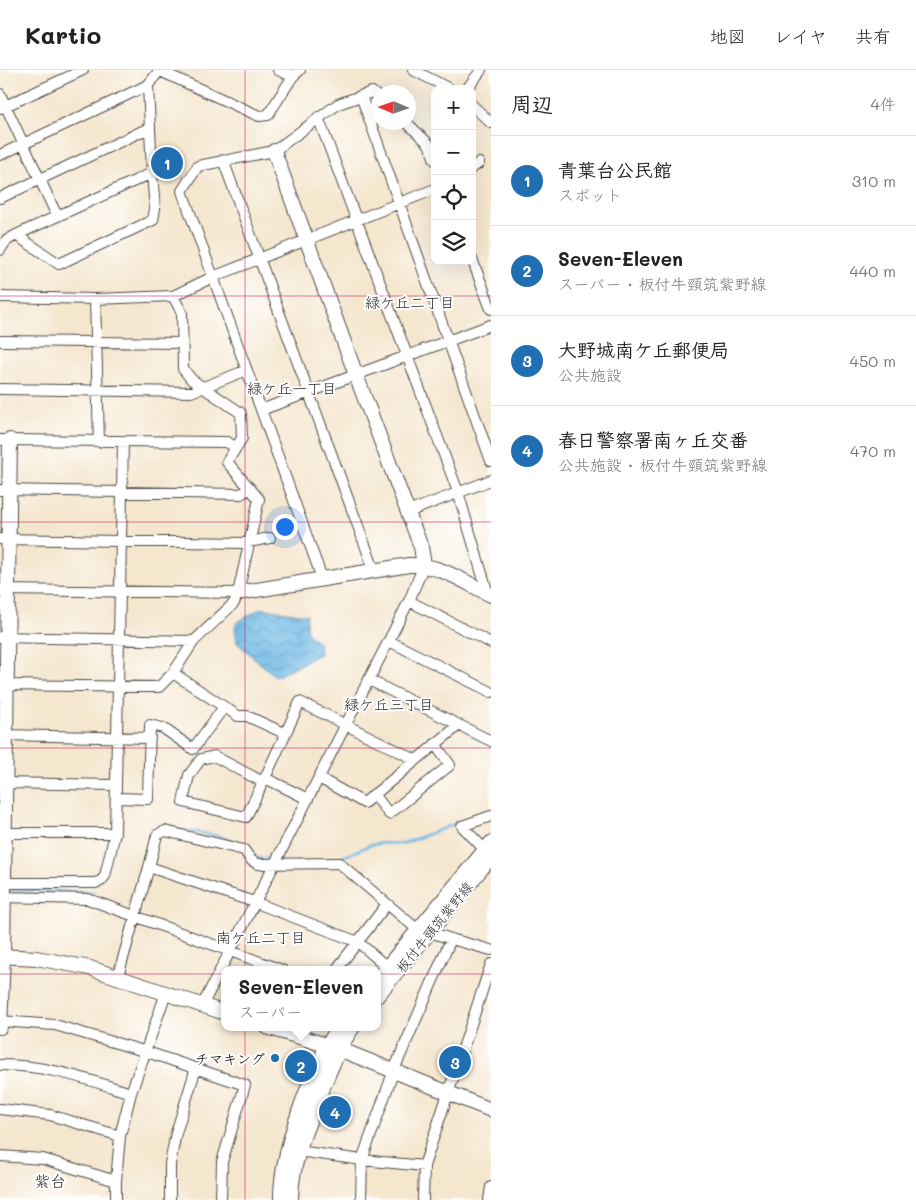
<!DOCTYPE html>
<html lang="ja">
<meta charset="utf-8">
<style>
body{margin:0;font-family:Mali,"Klee One",sans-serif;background:#f6f6f6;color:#222}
.controls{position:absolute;right:15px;top:15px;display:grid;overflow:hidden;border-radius:10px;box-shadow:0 5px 20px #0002}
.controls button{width:45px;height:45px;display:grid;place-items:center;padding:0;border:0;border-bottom:1px solid #e0e0e0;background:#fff;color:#222;font:25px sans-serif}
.compass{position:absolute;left:371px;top:15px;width:45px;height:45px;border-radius:50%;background:#fff;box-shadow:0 5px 20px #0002;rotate:272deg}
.you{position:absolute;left:284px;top:456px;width:18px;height:18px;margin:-12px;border:4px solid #fff;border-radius:50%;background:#1a73e8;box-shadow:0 0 0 8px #1a73e833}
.badge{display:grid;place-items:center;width:32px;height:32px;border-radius:50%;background:#1f6fb2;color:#fff;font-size:16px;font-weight:700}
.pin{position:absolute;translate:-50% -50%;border:2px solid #fff;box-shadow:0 1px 5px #0006}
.popup{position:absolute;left:221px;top:896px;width:160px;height:65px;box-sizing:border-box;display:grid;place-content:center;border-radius:10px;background:#fff;filter:drop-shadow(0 1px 4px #0005);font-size:16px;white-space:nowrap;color:#767676}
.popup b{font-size:19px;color:#222}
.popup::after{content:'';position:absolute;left:50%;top:100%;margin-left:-10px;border:10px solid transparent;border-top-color:#fff}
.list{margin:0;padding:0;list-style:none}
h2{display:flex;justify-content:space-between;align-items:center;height:65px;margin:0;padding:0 20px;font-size:21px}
h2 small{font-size:16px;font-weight:400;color:#767676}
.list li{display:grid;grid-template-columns:32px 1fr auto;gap:15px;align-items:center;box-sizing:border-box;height:90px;padding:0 20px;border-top:1px solid #e0e0e0}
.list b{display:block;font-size:19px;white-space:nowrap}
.list p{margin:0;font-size:16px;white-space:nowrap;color:#767676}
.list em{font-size:16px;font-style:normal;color:#767676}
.icon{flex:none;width:28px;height:28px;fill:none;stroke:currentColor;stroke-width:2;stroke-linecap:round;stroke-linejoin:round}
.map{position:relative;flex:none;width:491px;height:1130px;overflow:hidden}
header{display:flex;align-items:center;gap:30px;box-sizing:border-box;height:70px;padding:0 25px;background:#fff;border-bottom:1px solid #e0e0e0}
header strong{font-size:24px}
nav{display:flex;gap:28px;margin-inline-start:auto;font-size:18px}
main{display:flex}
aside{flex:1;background:#fff}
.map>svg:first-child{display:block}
.water{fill:url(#water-waves);stroke:#4a7188}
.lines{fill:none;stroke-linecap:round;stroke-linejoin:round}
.stream{stroke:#6ab7e4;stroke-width:2.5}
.street-casing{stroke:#494743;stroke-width:12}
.secondary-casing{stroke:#494743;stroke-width:16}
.street{stroke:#fff;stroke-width:10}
.secondary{stroke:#fff;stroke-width:14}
.grid{fill:none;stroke:#c2185b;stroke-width:1;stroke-opacity:0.55}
.poi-dot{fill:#1f6fb2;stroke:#fff;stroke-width:2}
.labels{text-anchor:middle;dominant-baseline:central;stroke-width:4;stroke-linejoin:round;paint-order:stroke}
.street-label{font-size:14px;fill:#2b2b2b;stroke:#fff}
.poi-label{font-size:14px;font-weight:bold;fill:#2b2b2b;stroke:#fff;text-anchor:end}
.neighbourhood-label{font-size:15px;fill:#2b2b2b;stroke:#fff}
.quarter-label{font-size:16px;fill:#2b2b2b;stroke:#fff}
</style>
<header>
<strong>Kartio</strong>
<nav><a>地図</a><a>レイヤ</a><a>共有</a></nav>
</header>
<main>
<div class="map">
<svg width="491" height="1130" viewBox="0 0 491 1130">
<defs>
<pattern id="water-waves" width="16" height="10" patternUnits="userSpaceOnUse" patternTransform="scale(1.25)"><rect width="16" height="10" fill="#6ab7e4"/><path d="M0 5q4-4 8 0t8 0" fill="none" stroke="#5795b9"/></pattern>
</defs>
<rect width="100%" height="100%" fill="#fff"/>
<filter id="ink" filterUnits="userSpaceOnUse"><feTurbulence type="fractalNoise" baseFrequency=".02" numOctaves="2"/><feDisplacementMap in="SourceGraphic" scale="10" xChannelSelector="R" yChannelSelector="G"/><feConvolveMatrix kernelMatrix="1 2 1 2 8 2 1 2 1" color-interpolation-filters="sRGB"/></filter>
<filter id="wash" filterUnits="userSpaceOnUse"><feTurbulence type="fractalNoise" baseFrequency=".0096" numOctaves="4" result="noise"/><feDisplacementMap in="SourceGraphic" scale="20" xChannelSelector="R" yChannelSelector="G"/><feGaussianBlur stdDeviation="1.12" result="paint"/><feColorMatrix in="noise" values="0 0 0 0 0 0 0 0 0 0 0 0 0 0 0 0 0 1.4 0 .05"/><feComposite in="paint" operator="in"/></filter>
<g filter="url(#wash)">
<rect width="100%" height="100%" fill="#f5e6ce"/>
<path class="water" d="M 261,538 L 307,545 C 305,561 306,562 319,573 L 320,584 L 276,607 L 237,573 L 235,558 L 236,553 Z"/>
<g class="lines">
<path class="stream" d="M 176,759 L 218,766 L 246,776 L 257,788 L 273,789
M 153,761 L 163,758
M 338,789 L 370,775 L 383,773 L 402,774 L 455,754
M 9,820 L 95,822"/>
</g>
</g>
<g filter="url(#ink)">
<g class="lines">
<defs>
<path id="street" d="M 158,0 L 259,46 L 268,45 L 293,6 L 300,0
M 278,0 L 293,6
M 413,0 L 450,19
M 467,19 L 481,0
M 0,24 L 57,146
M 361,26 L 491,391
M 472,35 L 491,53
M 1,38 L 83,0
M 318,47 L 458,422 L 488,524
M 406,52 L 429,74 L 435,90
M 0,85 L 148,15 L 160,0
M 223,90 L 375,502
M 472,98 L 479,93
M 0,128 L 149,58
M 16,165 L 59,194 L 153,150 L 155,139 L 152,103 L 148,15
M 0,180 L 6,171 L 16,165 L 152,103
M 472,189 L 491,239
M 0,227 L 95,229 L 173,226 L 213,207 L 435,119
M 95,229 L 99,372
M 0,271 L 182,273
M 0,319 L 191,322 L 247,300
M 261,340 L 491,255
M 0,370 L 227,372 L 236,378
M 0,420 L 241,424 L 250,418
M 408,442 L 491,410
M 0,469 L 243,473 L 270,468
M 323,511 L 182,121 L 198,96 L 274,81 L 338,34 L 372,22 L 378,27
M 0,520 L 238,523
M 409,531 L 491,573
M 0,567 L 194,571 L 234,533 L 238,523 L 259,429 L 227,392 L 242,368 L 241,343 L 192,310 L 183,299 L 182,243 L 173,226
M 389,571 L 491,622
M 173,603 L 238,646 L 247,646 L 284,663
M 369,610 L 491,671
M 1,615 L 159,617 L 173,603 L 194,571
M 1,665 L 150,668
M 319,708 L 364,733 L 459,655
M 263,712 L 214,686 L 201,689 L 189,705 L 183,732 L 246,747 L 265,708
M 0,713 L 116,715
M 374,724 L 389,744 L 450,695 L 435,674
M 116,728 L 148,729 L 150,655 L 163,658 L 193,679 L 224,637
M 308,729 L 265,708 L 300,632 L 416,690
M 0,763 L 115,763
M 485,780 L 462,756 L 491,746
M 149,797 L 157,765 L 165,761 L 244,780 L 251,790 L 258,794 L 339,793 L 418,860
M 0,813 L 95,813 L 101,811 L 105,806 L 115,763 L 123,372
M 0,827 L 88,829 L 282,900
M 430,862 L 451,869 L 491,880
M 336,900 L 387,834
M 118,906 L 149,797 L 254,832 L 358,872 L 387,897
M 202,936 L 409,531 L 424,495
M 0,951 L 55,955 L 147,982 L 245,1015 L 222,1092 L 221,1130
M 0,995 C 48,995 86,1009 131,1023
M 0,1039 L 50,1045 L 120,1066
M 294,1079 L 298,1081 L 362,1090 L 424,1096
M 0,1086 L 43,1089 L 116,1111
M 116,1130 L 116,1111 L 120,1066 L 131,1023 L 166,923
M 170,1130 L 170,1094 L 176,1063 L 196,998
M 361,1130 L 362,1090 L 394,1000 L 451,869
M 423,1130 L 424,1096 L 491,894
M 489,1130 L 491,1117"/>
<path id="secondary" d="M 274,81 L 356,305 L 421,477 L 424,495
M 238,523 L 409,495 C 440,494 464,512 491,525
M 0,886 L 36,888 L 90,898 L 225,943
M 377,909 L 491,773
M 377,926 L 491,787
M 0,957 L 3,886 L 10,370
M 267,957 L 339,979 L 491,1040
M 281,1130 C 280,1082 312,997 339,957
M 291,1130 C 291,1089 310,1049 325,1012 C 333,993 341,974 353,957"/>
</defs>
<use href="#street" class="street-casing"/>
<use href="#secondary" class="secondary-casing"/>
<use href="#street" class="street"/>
<use href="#secondary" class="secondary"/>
</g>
</g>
<path class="grid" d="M 245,0 L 245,1130M 0,226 L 491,226M 0,452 L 491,452M 0,678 L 491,678M 0,904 L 491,904"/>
<circle class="poi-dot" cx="275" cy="988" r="5"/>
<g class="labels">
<g class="street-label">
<text transform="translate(434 857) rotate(-51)">板付牛頸筑紫野線</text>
</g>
<g class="poi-label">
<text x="265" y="988">チマキング</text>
</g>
<g class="neighbourhood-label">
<text x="410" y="232">緑ケ丘二丁目</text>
<text x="292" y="318">緑ケ丘一丁目</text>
<text x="389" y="634">緑ケ丘三丁目</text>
<text x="261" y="867">南ケ丘二丁目</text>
</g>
<g class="quarter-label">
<text x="50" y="1110">紫台</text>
</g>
</g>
</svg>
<div class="controls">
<button>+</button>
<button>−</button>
<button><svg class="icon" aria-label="locate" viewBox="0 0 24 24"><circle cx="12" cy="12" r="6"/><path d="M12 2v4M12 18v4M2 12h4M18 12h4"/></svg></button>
<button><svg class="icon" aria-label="layers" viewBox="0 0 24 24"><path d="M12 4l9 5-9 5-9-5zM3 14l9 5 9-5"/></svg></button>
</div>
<svg class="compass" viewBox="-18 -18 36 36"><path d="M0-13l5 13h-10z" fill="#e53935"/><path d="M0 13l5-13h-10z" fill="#767676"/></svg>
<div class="you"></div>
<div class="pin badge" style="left:167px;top:93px">1</div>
<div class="pin badge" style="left:301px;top:996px">2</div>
<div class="popup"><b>Seven-Eleven</b>スーパー</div>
<div class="pin badge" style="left:455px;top:992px">3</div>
<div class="pin badge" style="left:335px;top:1042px">4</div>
</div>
<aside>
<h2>周辺<small>4件</small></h2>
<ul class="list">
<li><span class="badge">1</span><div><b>青葉台公民館</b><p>スポット</p></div><em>310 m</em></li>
<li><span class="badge">2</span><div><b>Seven-Eleven</b><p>スーパー · 板付牛頸筑紫野線</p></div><em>440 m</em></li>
<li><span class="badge">3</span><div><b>大野城南ケ丘郵便局</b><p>公共施設</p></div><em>450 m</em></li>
<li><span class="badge">4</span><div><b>春日警察署南ヶ丘交番</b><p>公共施設 · 板付牛頸筑紫野線</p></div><em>470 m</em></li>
</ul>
</aside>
</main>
